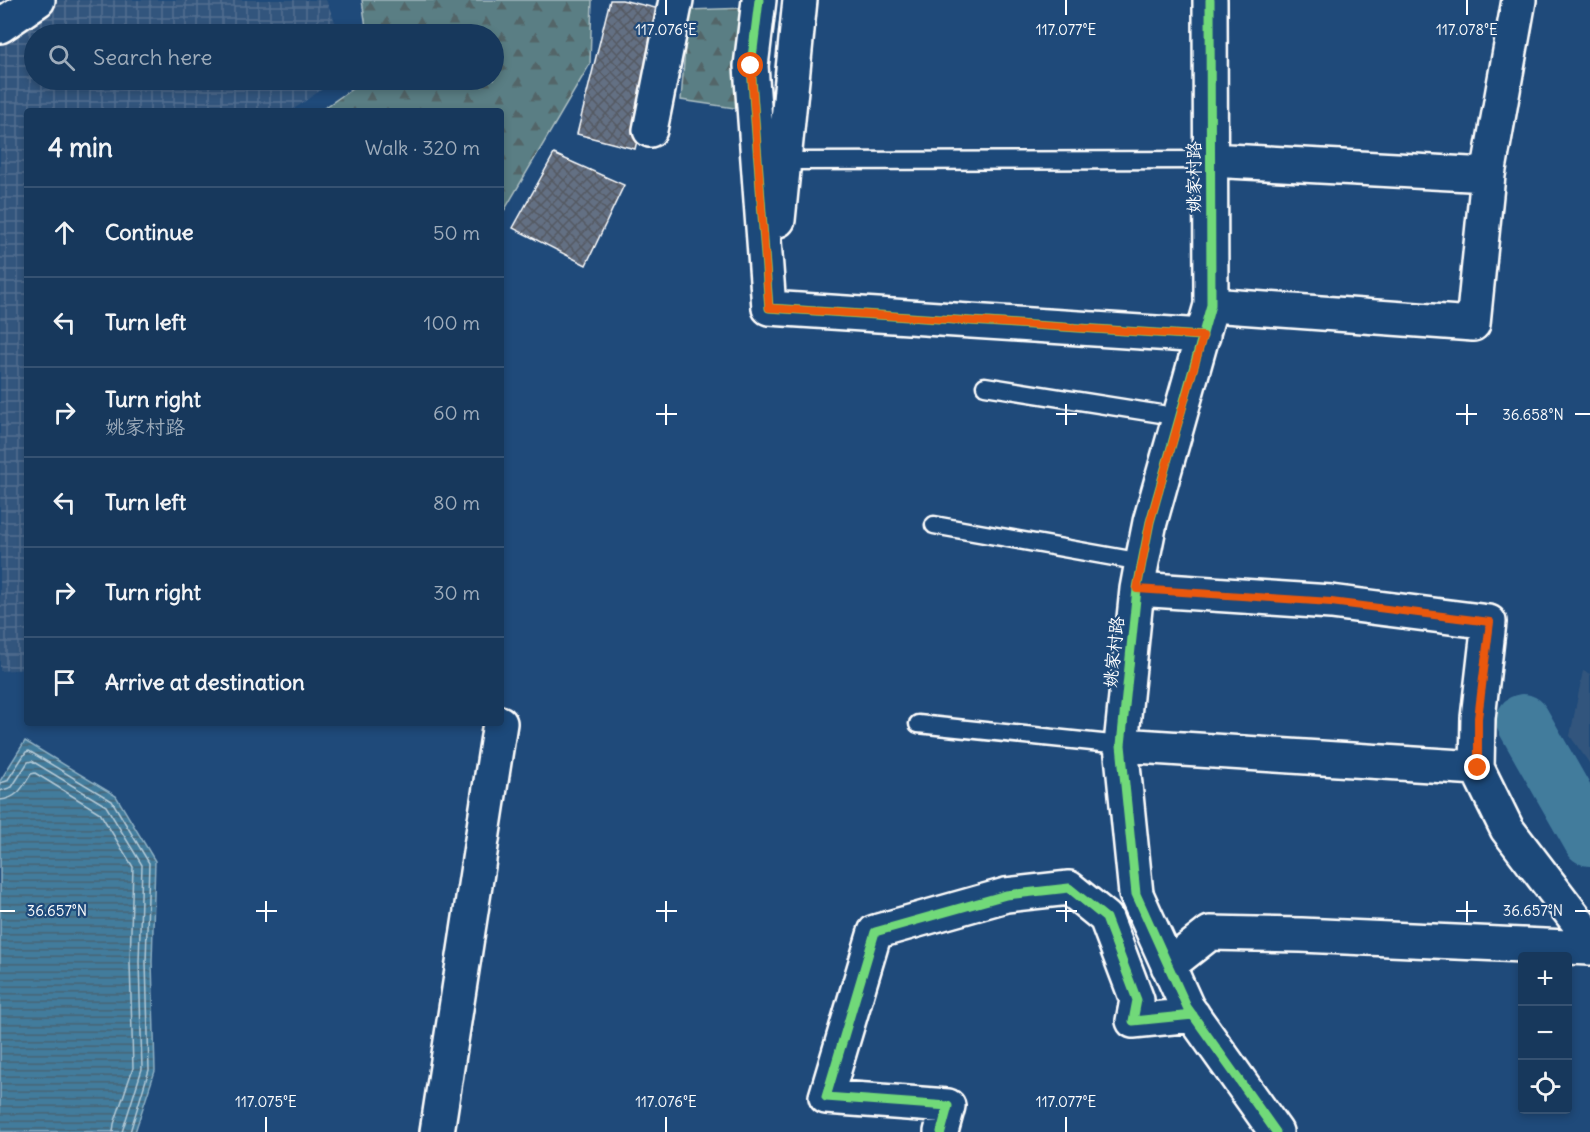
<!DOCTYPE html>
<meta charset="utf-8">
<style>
:root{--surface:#17385c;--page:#203f62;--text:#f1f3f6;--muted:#9eacbb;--line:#365272}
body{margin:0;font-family:Delius,"LXGW WenKai TC",sans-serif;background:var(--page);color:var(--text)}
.controls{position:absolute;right:18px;bottom:18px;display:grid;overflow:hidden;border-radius:6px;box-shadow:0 3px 9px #0003}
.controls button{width:54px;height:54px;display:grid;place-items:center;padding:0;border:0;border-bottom:2px solid var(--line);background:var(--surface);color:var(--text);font:30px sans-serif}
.stop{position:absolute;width:18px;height:18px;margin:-14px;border:4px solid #ea580c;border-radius:50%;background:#fff}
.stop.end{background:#ea580c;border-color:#fff;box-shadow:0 2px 6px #0008}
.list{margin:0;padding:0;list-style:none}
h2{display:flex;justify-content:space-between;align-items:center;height:78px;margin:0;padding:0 24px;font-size:26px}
h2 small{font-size:20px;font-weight:400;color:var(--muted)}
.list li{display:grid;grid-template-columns:39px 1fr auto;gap:18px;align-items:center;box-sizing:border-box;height:90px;padding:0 24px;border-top:2px solid var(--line)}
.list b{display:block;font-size:22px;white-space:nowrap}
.list p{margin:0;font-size:20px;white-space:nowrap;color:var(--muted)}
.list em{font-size:20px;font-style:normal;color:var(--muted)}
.icon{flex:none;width:33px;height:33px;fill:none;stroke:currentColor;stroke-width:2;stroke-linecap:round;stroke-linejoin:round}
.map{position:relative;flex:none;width:1590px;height:1132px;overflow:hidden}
.search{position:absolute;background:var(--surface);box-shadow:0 3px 9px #0003;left:24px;top:24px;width:480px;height:66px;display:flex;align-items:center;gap:15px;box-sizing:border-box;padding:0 21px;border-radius:33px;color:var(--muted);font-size:22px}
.panel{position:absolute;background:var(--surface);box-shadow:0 3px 9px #0003;left:24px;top:108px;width:480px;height:618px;border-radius:6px}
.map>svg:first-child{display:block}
.built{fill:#33557d}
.industrial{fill:url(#industrial-grid)}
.forest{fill:url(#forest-firs);stroke:#acbec2;stroke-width:1.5}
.water{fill:url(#water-rules);stroke:#8eb0c4;stroke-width:1.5}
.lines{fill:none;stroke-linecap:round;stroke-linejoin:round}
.shore{stroke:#b3cad7;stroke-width:1.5}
.river{stroke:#427b9c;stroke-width:54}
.building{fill:url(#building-cross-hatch);stroke:#fff;stroke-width:1.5}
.lane-casing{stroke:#fff;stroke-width:21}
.street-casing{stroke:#fff;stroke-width:38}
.lane{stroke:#1f4a7a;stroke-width:16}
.street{stroke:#1f4a7a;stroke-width:33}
.cycleway-casing{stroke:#1f4a7a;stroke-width:13}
.cycleway{stroke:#71d979;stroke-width:9}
.route{stroke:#ea580c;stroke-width:8}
.ticks{fill:none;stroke:#fff;stroke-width:2}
.labels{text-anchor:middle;stroke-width:4.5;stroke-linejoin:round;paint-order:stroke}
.street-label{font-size:18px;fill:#fff;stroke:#1f4a7a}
.ticks-label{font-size:15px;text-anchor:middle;fill:#fff;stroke:#1f4a7a;stroke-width:4.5;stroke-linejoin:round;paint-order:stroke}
</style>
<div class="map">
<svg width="1590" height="1132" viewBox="0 0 1590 1132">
<defs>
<pattern id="industrial-grid" width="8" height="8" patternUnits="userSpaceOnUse" patternTransform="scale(1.5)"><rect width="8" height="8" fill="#33557d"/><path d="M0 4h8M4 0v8" fill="none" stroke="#526e90"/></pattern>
<pattern id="forest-firs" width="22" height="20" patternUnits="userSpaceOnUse" patternTransform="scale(1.5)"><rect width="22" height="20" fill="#5a7e84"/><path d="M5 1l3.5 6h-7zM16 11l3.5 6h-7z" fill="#536568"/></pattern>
<pattern id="water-rules" width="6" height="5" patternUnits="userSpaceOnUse" patternTransform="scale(1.5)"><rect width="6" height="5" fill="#427b9c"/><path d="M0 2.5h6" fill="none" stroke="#476474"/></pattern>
<pattern id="building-cross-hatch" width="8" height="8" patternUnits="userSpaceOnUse" patternTransform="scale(1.5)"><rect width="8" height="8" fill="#636f83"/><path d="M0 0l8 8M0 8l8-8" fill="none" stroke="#555a62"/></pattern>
</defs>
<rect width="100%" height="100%" fill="#1f4a7a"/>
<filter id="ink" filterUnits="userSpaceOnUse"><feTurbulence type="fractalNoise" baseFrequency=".0167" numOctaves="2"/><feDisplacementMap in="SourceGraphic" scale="12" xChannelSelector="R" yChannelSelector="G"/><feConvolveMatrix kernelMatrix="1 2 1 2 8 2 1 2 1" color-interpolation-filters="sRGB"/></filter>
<g filter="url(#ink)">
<!-- built -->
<path class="built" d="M1583,671L1590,674V764L1570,736Z"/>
<!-- industrial -->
<path class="industrial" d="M3,0H326L340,34H34V80H335L291,111H27V669L0,671V2Z"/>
<!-- forest -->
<path class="forest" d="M362,0H592L590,64L501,216V111H320L365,80H494V34H367Z
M749,8L741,109L681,100L688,10Z"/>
<!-- water -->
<path class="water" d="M25,741L116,796L155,861L152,962L155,1071L135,1132H0V781Z"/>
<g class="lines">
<!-- shore -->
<path class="shore" d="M0,783L7,781L26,752L29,751L112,801L149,863L146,962L149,1070L130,1132
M0,791L12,787L28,762L32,761L106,806L142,865L139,962L142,1069L122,1132
M0,800C17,799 23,787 31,774L35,773L100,813L133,867L130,962L133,1068L114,1124L113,1132"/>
<!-- river -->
<path class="river" d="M1523,721L1590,839"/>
</g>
<!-- building -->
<path class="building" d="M610,0H622L668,11L635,149L577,134Z
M554,154L624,185L586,265L513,228Z"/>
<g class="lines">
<!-- lane casing -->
<g class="lane-casing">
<path id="lane" d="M784,161L1210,160
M985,386L1180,417
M934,525L1142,562
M918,724L1121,745"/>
</g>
<!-- street casing -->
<g class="street-casing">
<path id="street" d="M759,0L751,66L769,308L1203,336
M1210,0L1211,305L1150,522L1142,562L1137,589L1121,745L1136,894L1187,1007L1276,1132
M0,26L38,0
M650,130L676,0
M1210,160L1488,175
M778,220L800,0
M1211,305L1473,324L1488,175L1519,0
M1137,589L1331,602L1489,622L1478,718L1477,768L1507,829L1590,938
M1121,745L1477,768
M1168,966L1210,933L1301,935L1590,948
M437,1132L500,723
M941,1132L948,1106L826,1097L875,932L1006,895L1069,888L1106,918L1137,1000L1133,1021L1193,1015"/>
</g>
<!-- lane -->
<use href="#lane" class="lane"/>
<!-- street -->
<use href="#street" class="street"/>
<!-- cycleway casing -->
<g class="cycleway-casing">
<path id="cycleway" d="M759,0L751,66L769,308L1203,336
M1210,0L1211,305L1150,522L1142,562L1137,589L1121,745L1136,894L1187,1007L1276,1132
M941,1132L948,1106L826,1097L875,932L1006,895L1069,888L1106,918L1137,1000L1133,1021L1193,1015"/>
</g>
<!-- cycleway -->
<use href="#cycleway" class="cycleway"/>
</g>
</g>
<g class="lines" filter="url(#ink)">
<!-- route -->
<path class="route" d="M751,66L769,308L1203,336L1150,522L1137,589L1331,602L1490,622L1478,718V768"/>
</g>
<!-- ticks -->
<path class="ticks" d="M666,0V15M1066,0V15M1467,0V15M666,404V425M1066,404V425M1467,404V425M656,414H677M1056,414H1077M1456,414H1477M1575,414H1590M266,901V922M666,901V922M1066,901V922M1467,901V922M0,911H15M256,911H277M656,911H677M1056,911H1077M1456,911H1477M1575,911H1590M266,1117V1132M666,1117V1132M1066,1117V1132"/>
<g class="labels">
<!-- street labels -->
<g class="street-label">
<text transform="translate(1194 177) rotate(-90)" y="6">姚家村路</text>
<text transform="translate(1114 652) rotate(-84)" y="6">姚家村路</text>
</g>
</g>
<g class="ticks-label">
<text x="666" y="35">117.076°E</text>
<text x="1066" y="35">117.077°E</text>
<text x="1467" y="35">117.078°E</text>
<text x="1533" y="420">36.658°N</text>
<text x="57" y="916">36.657°N</text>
<text x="1533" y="916">36.657°N</text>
<text x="266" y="1107">117.075°E</text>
<text x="666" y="1107">117.076°E</text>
<text x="1066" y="1107">117.077°E</text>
</g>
</svg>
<div class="controls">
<button>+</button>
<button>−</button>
<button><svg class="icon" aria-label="locate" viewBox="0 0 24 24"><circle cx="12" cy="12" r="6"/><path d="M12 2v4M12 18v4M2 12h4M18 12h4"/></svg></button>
</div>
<div class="stop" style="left:751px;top:66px"></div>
<div class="stop end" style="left:1478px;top:768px"></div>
<div class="search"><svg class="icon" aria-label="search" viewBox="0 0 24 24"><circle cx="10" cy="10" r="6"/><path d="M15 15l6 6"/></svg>Search here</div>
<section class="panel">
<h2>4 min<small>Walk · 320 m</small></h2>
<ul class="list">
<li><svg class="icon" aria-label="ahead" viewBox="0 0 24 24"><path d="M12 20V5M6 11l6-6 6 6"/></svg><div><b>Continue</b></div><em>50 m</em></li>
<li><svg class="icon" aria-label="left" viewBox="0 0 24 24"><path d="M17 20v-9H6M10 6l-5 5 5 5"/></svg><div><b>Turn left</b></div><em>100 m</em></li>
<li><svg class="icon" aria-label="right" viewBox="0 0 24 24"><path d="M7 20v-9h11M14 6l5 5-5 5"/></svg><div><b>Turn right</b><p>姚家村路</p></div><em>60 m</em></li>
<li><svg class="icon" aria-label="left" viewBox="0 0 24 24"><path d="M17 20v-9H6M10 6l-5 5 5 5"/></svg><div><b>Turn left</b></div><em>80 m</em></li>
<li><svg class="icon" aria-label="right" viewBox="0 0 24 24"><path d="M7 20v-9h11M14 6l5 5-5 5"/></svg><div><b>Turn right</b></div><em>30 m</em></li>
<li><svg class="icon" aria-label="arrive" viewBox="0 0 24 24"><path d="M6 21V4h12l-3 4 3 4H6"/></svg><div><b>Arrive at destination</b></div></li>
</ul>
</section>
</div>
